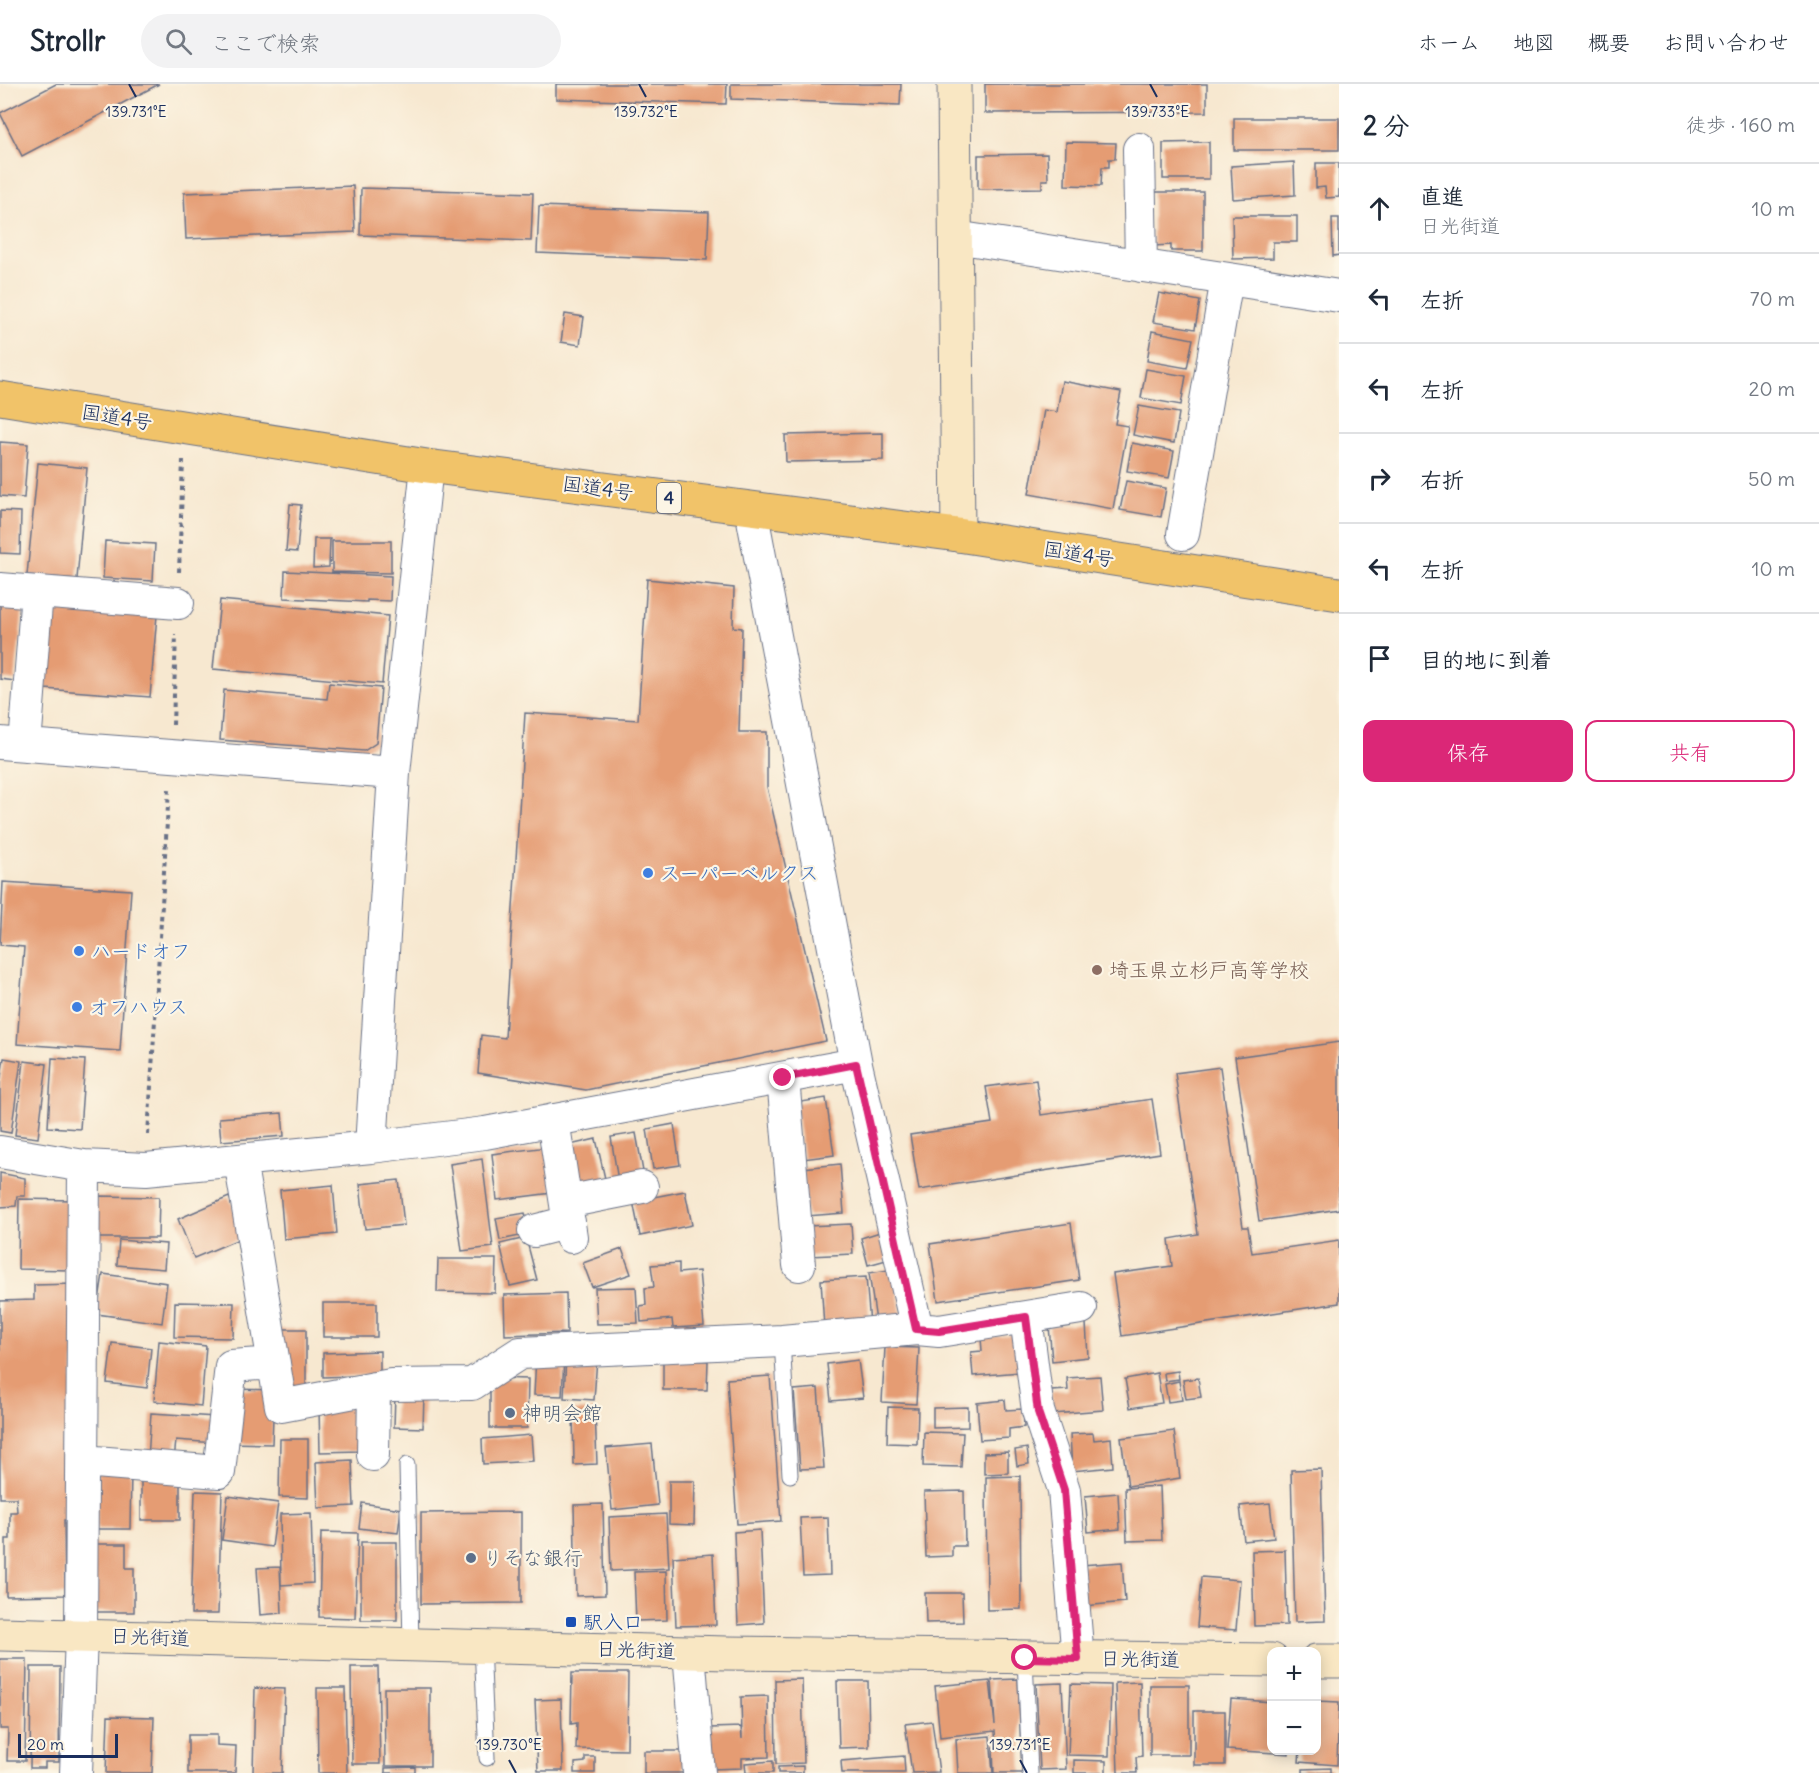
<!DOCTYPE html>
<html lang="ja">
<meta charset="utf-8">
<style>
:root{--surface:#fff;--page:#f2f2f3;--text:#1f2937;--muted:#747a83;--line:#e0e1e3;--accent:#db2777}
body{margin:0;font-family:Delius,"Klee One",sans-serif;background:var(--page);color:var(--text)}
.controls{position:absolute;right:18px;bottom:18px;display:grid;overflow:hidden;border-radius:12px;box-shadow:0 3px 15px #0003}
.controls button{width:54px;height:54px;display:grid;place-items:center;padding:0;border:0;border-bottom:2px solid var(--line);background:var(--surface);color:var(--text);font:30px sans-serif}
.scale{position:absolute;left:18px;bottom:15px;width:100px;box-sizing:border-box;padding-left:6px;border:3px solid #1b2f5e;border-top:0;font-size:16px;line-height:21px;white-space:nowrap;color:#1b2f5e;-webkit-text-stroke:4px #fcf5e5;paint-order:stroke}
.stop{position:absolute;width:18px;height:18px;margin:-14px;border:4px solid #db2777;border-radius:50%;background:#fff}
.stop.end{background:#db2777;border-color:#fff;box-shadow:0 2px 6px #0008}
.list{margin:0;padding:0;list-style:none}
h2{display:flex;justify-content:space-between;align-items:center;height:78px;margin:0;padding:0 24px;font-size:26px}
h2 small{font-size:20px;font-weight:400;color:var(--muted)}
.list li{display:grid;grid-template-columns:39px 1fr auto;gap:18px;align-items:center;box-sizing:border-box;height:90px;padding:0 24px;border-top:2px solid var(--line)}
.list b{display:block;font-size:22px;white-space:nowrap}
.list p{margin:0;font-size:20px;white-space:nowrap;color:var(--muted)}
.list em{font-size:20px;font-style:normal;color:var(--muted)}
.actions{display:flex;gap:12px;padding:18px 24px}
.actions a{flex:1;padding:14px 0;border:2px solid var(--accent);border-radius:12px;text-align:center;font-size:21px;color:var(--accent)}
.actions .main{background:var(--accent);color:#fff}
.icon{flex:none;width:33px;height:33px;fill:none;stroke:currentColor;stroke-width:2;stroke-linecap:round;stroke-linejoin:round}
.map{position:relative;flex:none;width:1339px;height:1689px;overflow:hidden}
header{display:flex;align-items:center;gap:36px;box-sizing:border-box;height:84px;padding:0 30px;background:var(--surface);border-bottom:2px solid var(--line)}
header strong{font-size:28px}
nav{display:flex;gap:33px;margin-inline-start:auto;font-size:21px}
.search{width:420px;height:54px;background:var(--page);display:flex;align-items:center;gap:15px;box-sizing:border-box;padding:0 21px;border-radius:33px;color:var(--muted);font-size:22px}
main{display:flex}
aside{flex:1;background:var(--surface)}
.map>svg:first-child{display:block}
.building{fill:#e59c73}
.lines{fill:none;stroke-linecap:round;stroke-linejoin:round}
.lane-casing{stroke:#687086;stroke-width:17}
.street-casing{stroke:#687086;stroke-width:34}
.secondary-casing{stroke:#687086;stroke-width:35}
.highway-casing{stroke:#687086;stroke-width:35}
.path{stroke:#687086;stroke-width:4;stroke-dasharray:4.5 4.5;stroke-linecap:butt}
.lane{stroke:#fff;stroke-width:15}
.street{stroke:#fff;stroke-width:32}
.secondary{stroke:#f9e7c3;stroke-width:33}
.highway{stroke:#f1c369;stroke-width:33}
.route{stroke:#db2777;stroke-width:8}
.ticks{fill:none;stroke:#1b2f5e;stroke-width:2}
.shop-dot{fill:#3f7fe0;stroke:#fcf5e5;stroke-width:2}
.education-dot{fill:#8d6e63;stroke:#fcf5e5;stroke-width:2}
.service-dot{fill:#5c6f8a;stroke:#fcf5e5;stroke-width:2}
.transit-dot{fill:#1a4fb4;stroke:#fcf5e5;stroke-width:2}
.labels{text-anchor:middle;stroke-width:4.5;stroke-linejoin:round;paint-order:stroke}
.shield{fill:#fcf5e5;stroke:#5e6a86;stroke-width:1.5}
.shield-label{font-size:18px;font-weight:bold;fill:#1b2f5e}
.street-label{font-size:20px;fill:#1b2f5e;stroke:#fcf5e5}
.shop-label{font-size:20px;fill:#366cbe;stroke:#fcf5e5;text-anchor:start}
.education-label{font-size:20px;fill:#785e54;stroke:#fcf5e5;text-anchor:start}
.service-label{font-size:20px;fill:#4e5e75;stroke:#fcf5e5;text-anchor:start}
.transit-label{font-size:20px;fill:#164399;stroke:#fcf5e5;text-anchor:start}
.ticks-label{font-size:15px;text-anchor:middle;fill:#1b2f5e;stroke:#fcf5e5;stroke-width:4.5;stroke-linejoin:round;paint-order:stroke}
</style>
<header>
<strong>Strollr</strong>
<div class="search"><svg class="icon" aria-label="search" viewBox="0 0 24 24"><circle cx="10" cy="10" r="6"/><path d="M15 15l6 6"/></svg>ここで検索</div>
<nav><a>ホーム</a><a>地図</a><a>概要</a><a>お問い合わせ</a></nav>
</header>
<main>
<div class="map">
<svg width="1339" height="1689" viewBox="0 0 1339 1689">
<rect width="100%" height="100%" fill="#fcf5e5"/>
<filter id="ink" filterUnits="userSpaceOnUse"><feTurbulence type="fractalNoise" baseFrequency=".0167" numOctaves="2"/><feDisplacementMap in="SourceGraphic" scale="12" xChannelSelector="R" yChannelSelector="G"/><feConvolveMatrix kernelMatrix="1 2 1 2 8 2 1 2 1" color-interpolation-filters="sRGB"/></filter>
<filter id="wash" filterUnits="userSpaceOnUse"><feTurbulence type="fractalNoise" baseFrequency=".008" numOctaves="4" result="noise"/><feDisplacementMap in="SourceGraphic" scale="24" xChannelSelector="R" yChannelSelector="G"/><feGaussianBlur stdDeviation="1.35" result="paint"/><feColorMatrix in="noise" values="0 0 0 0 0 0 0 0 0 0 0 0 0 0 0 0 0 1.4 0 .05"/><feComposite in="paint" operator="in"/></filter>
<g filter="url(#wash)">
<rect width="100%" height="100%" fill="#f7e8d0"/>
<g id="blocks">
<!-- building -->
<path class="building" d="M56,0H159L22,72L0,29Z
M556,0H727L726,20L556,15Z
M731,0H901L900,21L731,15Z
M985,0H1207V28L985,29Z
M1234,34H1339V66H1234Z
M1066,58L1116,59L1115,75H1109V83H1102L1101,102L1065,101Z
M1209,58V95H1163V59Z
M1047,70L1048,96H1042V104L978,105V71Z
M1294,78L1295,111L1233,115L1231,82Z
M1316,79H1339V113L1326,114L1325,103L1316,104Z
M353,102L355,148L186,155L184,109Z
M361,104L533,109L531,157L360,151Z
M1153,108H1203V167H1171V161L1153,162Z
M539,122L709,128L707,176L537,169Z
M1232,132H1297V158H1273V174L1233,175Z
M1332,134H1339V171L1333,172Z
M1159,209L1200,217L1195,245L1153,238Z
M565,230L584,233L580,261L561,258Z
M1152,247L1193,255L1187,284L1147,277Z
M1146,285L1186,292L1181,321L1141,314Z
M1062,297L1121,308L1115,340L1128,342L1113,425L1029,410L1044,326L1057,328Z
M1139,322L1179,329L1174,359L1133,351Z
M883,349V376L786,378L785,351Z
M0,358L28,360L24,414L0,412Z
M1132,359L1174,367L1169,394L1127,387Z
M38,379L87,384L77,495L27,491Z
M1126,397L1166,404L1161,433L1120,426Z
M290,420L301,421L297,468L286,467Z
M0,427L21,428L20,470L0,469Z
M314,455H330L329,483L313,484Z
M105,457L155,460L153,497L103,494Z
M332,457H391V489L332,488Z
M285,487L391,492L390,517L367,516V518L284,514Z
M647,495L734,504L733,543L742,544L739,648H767V703L826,957L586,1006L478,989L481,951L505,954L525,629L638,636Z
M0,513L24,516L15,597L0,595Z
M220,516L388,532L382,600L213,585Z
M51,524L157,531L150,613L45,605Z
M329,599L381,604L376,659L364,667L220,656L224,606L327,615Z
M3,798L131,806L120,967L17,960L24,863L0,861Z
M1339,958V1125L1259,1137L1235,973Z
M4,974L21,977L11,1049L0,1047V999Z
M52,974L85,976L80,1045L48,1043Z
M24,977L47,980L38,1054L15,1051Z
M1220,983L1243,1143H1248L1252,1169L1339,1156V1219L1122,1252L1113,1190L1172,1182L1169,1155L1198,1150L1175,989Z
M1036,996L1041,1031L1152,1015L1160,1069L919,1106L910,1051L992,1039L986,1003Z
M826,1014L834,1071L803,1075L795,1019Z
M282,1029L284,1052L221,1057L219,1034Z
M674,1040L680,1081L653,1085L647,1045Z
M636,1049L644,1093L618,1097L611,1053Z
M596,1055L606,1099L580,1105L570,1061Z
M547,1063L552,1109L497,1116L492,1070Z
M482,1075L493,1163L462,1167L450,1080Z
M840,1080L844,1129L807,1132L803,1084Z
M0,1089L25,1094V1112H17L16,1122L0,1123Z
M399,1096L404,1141L365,1145L360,1100Z
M333,1101L337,1150L284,1155L280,1106Z
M685,1107L692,1141L640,1152L633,1117Z
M96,1112L159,1113L158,1154H96Z
M229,1113L246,1152L194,1174L178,1135Z
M19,1115L73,1116L72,1186L18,1185Z
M525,1129L530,1150L500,1156L496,1134Z
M1071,1139L1079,1196L938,1217L930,1160Z
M851,1140L853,1170L809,1172L807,1142Z
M883,1147L890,1175L868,1181L861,1154Z
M526,1154L537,1196L510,1202L500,1160Z
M119,1156L166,1160L164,1185L117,1181Z
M622,1165L631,1190L592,1203L583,1179Z
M438,1175H496L495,1209L437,1208Z
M679,1179V1189L699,1187L704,1242L673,1244L672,1235L641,1238L640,1222L646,1221L645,1204L654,1203L651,1181Z
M894,1185L902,1233L876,1237L869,1189Z
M103,1190L167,1199L162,1239L97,1230Z
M866,1193L870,1240L824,1243L821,1196Z
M76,1200L69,1436H64L65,1511L6,1512V1455H10V1428H17L16,1414H0V1217L34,1216V1201Z
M636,1203L638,1239L597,1240L595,1204Z
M566,1209L567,1249L505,1251L504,1211Z
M175,1218L234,1219L233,1254L174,1253Z
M323,1219H377V1253H323Z
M1086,1239L1088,1273L1052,1277L1049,1242Z
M279,1245H306V1303L278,1302Z
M1017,1250L1020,1288L973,1292L971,1268L982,1267L981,1254Z
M159,1257L206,1262L201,1322L154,1317Z
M112,1259L151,1264L147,1304L107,1299Z
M885,1263L919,1264L916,1320L882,1318Z
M380,1267V1291L323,1293V1269Z
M536,1272L564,1274L562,1312L534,1311Z
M566,1272L597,1274L594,1316L564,1314Z
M663,1276L708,1277L707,1306H663Z
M858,1276L863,1314L831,1317L827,1280Z
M1178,1287L1179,1295L1165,1297L1164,1289Z
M1157,1289L1162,1319L1130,1324L1125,1295Z
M770,1292L781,1437L737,1440L727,1295Z
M1100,1292L1103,1326L1053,1330L1051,1307L1068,1306L1067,1294Z
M490,1294L528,1295L527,1344H490Z
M1198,1294L1201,1313L1186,1315L1183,1296Z
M1179,1297L1182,1316L1168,1318L1165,1300Z
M818,1304L824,1384L800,1385L794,1306Z
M231,1305L274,1306L272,1360L229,1359Z
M395,1310L424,1311L423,1344L394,1343Z
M1005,1316L1006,1326L1023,1325L1024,1343L1009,1345V1354L980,1356L977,1319Z
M888,1323L918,1324L917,1360L887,1359Z
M968,1323V1343L933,1344V1324Z
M319,1324H360V1367L320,1368Z
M595,1326L597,1380L574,1381L573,1327Z
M151,1329L216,1333L215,1359L176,1356L174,1377L148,1375Z
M1174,1347L1180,1394L1128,1402L1121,1354Z
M924,1348L963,1349L961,1383L923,1382Z
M1093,1349L1094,1356L1111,1354L1113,1383L1072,1387L1070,1350Z
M531,1351L533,1377L483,1380L482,1355Z
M280,1355H308V1414L279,1413Z
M652,1360L658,1421L612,1426L606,1364Z
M1027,1364L1029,1380L1017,1382L1015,1366Z
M1008,1368V1389L984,1390V1369Z
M352,1376L354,1422L318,1424L316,1378Z
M1321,1385L1325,1537L1295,1538L1291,1386Z
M97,1388H131L130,1445H97Z
M141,1392H180V1436H141Z
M1020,1392L1021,1525L987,1526L986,1393Z
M669,1397H695L694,1441L669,1440Z
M1160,1402L1162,1456L1127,1457L1125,1404Z
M195,1407L222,1408L218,1530H191Z
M964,1407L965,1462H952V1472L926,1473L924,1408Z
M1118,1409L1120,1445L1088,1448L1085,1412Z
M228,1412L278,1419L272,1463L222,1456Z
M362,1419L401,1425L398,1449L359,1444Z
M1270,1419L1274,1454L1244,1457L1240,1422Z
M603,1420L605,1511L576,1512L574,1421Z
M521,1428V1519L421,1520V1429Z
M311,1429L313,1499L281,1501L280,1430Z
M666,1430L669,1484L611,1487L609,1433Z
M828,1433L830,1491L803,1492L800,1434Z
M760,1446L764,1539L738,1541L734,1448Z
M321,1448L358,1449L355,1534L319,1533Z
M361,1458H397V1536H361Z
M88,1460H126V1484H134V1528H88Z
M1285,1466L1287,1541L1254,1542L1252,1467Z
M713,1470L716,1541L676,1542L673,1473Z
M1122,1478L1125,1518L1084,1522L1081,1481Z
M280,1483L282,1529L260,1531L257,1484Z
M666,1487L667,1536L636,1537L634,1488Z
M1201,1493L1240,1496L1236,1546L1197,1543Z
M925,1509H962L963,1538L926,1539Z
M0,1575H27L25,1677H7L8,1645H0Z
M31,1583H60L59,1678H45V1684H30Z
M351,1583H378L380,1680H352Z
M572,1589H628L627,1666L576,1665L577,1639L571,1640Z
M802,1595L804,1679L776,1680L775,1596Z
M1018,1595L1022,1689H994L993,1663H996L995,1647L940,1653L935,1602L990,1597L995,1641L992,1596Z
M837,1597H868L869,1663L839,1664Z
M1140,1598L1142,1672L1136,1673L1137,1689H1118L1115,1599Z
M1062,1599L1066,1685L1040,1686L1036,1600Z
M1071,1600L1111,1601L1109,1672L1068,1671Z
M1150,1601H1189V1671H1150Z
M255,1604L285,1605L282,1689H253Z
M317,1604H345L347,1689H318Z
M384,1604H430V1682H385Z
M768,1612L769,1673L742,1674V1684L711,1685L710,1644L741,1643L742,1655L741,1613Z
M561,1615L563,1687H538L535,1616Z
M1231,1615L1272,1618V1666H1289V1670L1227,1666Z
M1316,1617L1339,1618L1337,1681L1299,1678L1300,1666H1316Z
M1194,1627H1225V1681H1194Z
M108,1632L154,1633L152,1689H106Z
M932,1637L939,1688L912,1689L905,1640Z
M188,1651H217V1661L236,1662L235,1689H188Z
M990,1652L993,1689H958L956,1655Z
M644,1667H683V1689H644Z
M904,1672L905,1689H842L841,1677Z
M585,1673H595V1689H575V1679L585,1678Z
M1074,1676L1106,1677V1689H1074Z
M773,1677V1689H746L745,1679Z
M803,1682V1689H778V1683Z
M415,1683V1689H385V1684Z
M1331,1684V1689H1303V1685Z"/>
</g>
</g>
<g filter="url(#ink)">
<use href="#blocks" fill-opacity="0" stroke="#687086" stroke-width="1.5"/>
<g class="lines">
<!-- lane casing -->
<g class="lane-casing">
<path id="lane" d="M782,1257L790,1391
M407,1381L411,1560
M482,1561L487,1674
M1025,1574L1030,1689"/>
</g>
<!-- street casing -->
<g class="street-casing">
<path id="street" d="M1139,65L1141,182
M955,153L1339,212
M1183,450L1227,195
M0,505L178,519
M0,659L394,689
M25,661L37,508
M783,994L799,1181
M553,1036L571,1153
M371,1063L394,689L427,382
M0,1068L84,1082L146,1085L371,1063L485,1049L856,980L751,425
M240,1076L281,1322L391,1301L472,1300L520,1269L782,1257L917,1245L856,980
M566,1118L642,1103
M534,1147L569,1138
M1026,1233L1038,1327L1064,1406L1078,1575
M917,1245L939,1247L1081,1224
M373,1371L374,1304
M83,1377L219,1388L231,1282L274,1279
M689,1568L699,1689
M76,1689L81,1551L84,1082"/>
</g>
<!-- secondary casing -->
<g class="secondary-casing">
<path id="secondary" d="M954,0L958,451
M0,1550L726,1569L1272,1576
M1316,1577H1339"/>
</g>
<!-- highway casing -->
<g class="highway-casing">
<path id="highway" d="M0,314L427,382L958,451L1339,510"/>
</g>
<!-- path -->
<path class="path" d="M179,488L183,376
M173,641L176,550
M148,1051L169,705"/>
<!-- lane -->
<use href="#lane" class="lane"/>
<!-- street -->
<use href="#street" class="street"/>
<!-- secondary -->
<use href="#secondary" class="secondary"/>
<!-- highway -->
<use href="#highway" class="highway"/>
</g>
</g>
<g class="lines" filter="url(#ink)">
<!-- route -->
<path class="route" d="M783,994L856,980L916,1245L939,1247L1026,1233L1038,1328L1064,1406L1078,1575L1025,1574"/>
</g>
<!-- ticks -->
<path class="ticks" d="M129,0L136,13M639,0L646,13M1150,0L1157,13M509,1676L516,1689M1020,1676L1027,1689"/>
<!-- markers -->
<g class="shop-dot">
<circle cx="648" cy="789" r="6"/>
<circle cx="79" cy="867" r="6"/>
<circle cx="77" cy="923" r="6"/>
</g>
<circle class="education-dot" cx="1097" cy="886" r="6"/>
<g class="service-dot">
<circle cx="510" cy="1329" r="6"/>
<circle cx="471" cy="1474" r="6"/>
</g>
<rect class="transit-dot" x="565" y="1532" width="12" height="12" rx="3"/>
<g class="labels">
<!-- shield labels -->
<rect class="shield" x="657" y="399" width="24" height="30" rx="4.5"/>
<g class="shield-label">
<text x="669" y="420">4</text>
</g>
<!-- street labels -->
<g class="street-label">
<text transform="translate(117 333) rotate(9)" y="7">国道4号</text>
<text transform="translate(598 404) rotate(8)" y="7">国道4号</text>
<text transform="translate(1079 470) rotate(9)" y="7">国道4号</text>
<text transform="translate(150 1553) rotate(2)" y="7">日光街道</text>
<text transform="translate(636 1566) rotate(2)" y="7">日光街道</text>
<text transform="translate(1140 1575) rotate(1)" y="7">日光街道</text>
</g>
<!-- shop labels -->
<g class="shop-label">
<text x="660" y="796">スーパーベルクス</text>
<text x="91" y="874">ハードオフ</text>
<text x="89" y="930">オフハウス</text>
</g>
<!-- education labels -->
<g class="education-label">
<text x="1109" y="893">埼玉県立杉戸高等学校</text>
</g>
<!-- service labels -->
<g class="service-label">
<text x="522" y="1336">神明会館</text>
<text x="483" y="1481">りそな銀行</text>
</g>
<!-- transit labels -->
<g class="transit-label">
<text x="583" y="1545">駅入口</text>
</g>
</g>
<g class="ticks-label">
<text x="136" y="33">139.731°E</text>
<text x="646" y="33">139.732°E</text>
<text x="1157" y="33">139.733°E</text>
<text x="509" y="1666">139.730°E</text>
<text x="1020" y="1666">139.731°E</text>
</g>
</svg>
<div class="controls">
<button>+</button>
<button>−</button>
</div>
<div class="scale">20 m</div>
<div class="stop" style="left:1025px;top:1574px"></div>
<div class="stop end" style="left:783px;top:994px"></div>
</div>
<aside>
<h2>2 分<small>徒歩 · 160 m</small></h2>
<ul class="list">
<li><svg class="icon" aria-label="ahead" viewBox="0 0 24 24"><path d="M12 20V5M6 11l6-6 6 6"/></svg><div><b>直進</b><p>日光街道</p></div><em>10 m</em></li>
<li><svg class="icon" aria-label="left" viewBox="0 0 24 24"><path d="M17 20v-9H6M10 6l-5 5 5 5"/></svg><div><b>左折</b></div><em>70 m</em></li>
<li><svg class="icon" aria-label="left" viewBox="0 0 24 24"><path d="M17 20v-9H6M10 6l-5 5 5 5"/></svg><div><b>左折</b></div><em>20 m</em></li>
<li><svg class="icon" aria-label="right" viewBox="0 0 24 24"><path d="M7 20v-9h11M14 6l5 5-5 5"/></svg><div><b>右折</b></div><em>50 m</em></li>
<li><svg class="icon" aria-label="left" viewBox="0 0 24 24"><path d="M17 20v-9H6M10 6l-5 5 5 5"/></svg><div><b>左折</b></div><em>10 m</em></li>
<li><svg class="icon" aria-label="arrive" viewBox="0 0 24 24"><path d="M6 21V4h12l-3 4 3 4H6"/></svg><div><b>目的地に到着</b></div></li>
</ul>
<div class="actions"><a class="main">保存</a><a>共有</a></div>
</aside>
</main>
